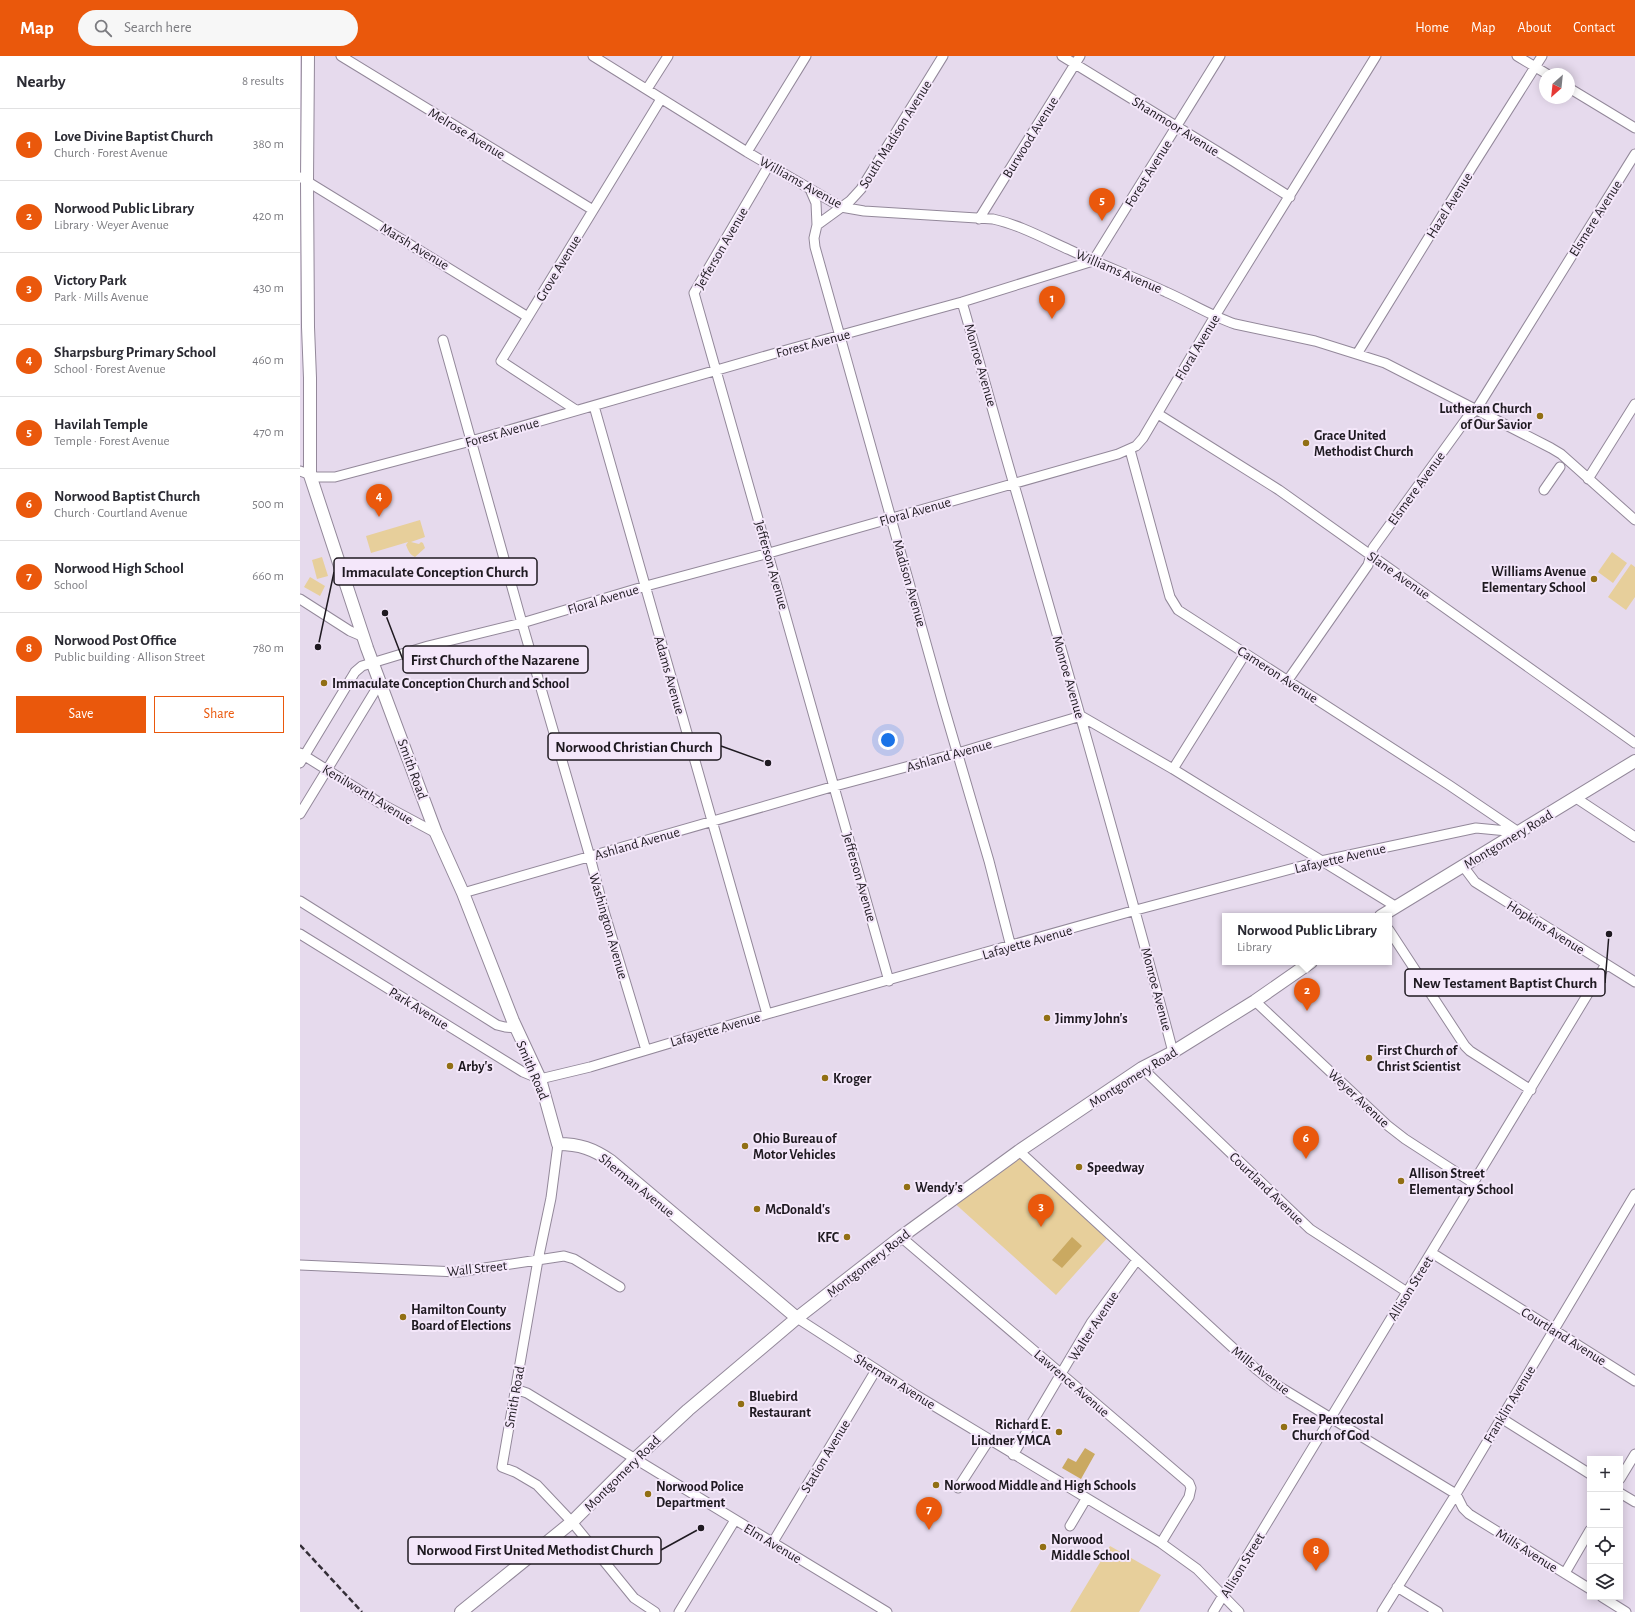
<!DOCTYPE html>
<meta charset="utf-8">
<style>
:root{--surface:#fff;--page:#f7f7f7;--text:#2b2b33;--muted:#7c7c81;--line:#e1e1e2;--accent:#ea580c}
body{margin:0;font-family:"Alegreya Sans",sans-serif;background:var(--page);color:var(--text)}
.controls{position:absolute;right:12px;bottom:12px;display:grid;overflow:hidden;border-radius:0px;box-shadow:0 2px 10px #0003}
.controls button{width:36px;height:36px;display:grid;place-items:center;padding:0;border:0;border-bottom:1px solid var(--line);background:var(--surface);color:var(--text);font:20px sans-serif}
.compass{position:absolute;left:1239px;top:12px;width:36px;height:36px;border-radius:50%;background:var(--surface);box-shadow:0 2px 10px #0003;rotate:207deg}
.you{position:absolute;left:588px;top:684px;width:14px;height:14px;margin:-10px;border:3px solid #fff;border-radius:50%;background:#1a73e8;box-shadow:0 0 0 6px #1a73e833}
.badge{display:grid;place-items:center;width:26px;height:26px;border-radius:50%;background:var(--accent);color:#fff;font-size:13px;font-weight:700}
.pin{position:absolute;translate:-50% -33px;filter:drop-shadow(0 1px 2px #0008)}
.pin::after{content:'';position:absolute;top:21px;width:14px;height:12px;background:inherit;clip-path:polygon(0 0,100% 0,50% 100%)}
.popup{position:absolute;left:922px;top:857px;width:170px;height:52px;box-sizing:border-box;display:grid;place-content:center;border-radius:0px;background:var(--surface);filter:drop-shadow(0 1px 3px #0005);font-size:13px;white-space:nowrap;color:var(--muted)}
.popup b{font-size:15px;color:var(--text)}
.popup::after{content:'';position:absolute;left:50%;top:100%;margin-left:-8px;border:8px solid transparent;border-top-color:var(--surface)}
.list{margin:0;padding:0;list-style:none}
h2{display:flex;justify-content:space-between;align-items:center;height:52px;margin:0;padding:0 16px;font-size:17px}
h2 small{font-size:13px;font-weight:400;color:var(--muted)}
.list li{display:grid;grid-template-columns:26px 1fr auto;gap:12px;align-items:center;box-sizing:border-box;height:72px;padding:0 16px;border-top:1px solid var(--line)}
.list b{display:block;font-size:15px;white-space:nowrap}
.list p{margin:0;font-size:13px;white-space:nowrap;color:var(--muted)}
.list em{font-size:13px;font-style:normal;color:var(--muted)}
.actions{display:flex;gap:8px;padding:12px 16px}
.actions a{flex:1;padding:9px 0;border:1px solid var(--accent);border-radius:0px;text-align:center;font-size:14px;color:var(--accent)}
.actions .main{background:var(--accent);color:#fff}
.icon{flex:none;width:22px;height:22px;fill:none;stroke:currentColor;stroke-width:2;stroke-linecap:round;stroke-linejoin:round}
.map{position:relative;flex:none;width:1335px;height:1556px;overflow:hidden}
header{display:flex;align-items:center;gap:24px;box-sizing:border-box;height:56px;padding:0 20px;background:var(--accent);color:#fff}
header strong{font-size:19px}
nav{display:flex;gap:22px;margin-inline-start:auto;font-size:14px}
.search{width:280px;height:36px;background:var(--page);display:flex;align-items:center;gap:10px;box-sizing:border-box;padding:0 14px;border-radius:22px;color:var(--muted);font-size:15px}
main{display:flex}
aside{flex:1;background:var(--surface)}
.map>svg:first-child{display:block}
.green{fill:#e7cf9b}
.water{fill:#caa961}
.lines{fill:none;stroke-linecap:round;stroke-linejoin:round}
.minor-casing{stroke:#93889a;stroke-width:11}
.major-casing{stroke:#93889a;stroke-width:14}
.minor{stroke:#fff;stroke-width:9}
.major{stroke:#fff;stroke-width:12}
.rail{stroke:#342e37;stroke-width:2.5;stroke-dasharray:6 3;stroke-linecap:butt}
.poi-dot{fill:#916f14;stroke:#f4e7fa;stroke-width:1.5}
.labels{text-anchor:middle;stroke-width:4;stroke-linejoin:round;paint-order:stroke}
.street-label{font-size:14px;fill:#1f1a21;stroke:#f4e7fa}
.poi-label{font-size:14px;font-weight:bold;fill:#1f1a21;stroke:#f4e7fa;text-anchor:start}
.leader{fill:none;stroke:#1f1a21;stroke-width:1.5}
.callout-dot{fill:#1f1a21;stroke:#f4e7fa;stroke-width:1.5}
.callout{fill:#f4e7fa;stroke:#1f1a21;stroke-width:1.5}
.callout-label{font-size:15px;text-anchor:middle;font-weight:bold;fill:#1f1a21}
</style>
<header>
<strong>Map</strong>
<div class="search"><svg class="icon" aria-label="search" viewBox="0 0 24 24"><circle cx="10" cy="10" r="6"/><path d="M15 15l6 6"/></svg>Search here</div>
<nav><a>Home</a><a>Map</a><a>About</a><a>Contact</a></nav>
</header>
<main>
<aside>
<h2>Nearby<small>8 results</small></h2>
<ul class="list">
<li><span class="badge">1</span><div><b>Love Divine Baptist Church</b><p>Church · Forest Avenue</p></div><em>380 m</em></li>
<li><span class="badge">2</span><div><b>Norwood Public Library</b><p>Library · Weyer Avenue</p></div><em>420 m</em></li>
<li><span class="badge">3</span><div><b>Victory Park</b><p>Park · Mills Avenue</p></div><em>430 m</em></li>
<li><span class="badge">4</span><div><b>Sharpsburg Primary School</b><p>School · Forest Avenue</p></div><em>460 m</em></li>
<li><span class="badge">5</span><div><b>Havilah Temple</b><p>Temple · Forest Avenue</p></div><em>470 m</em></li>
<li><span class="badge">6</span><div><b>Norwood Baptist Church</b><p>Church · Courtland Avenue</p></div><em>500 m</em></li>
<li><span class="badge">7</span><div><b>Norwood High School</b><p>School</p></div><em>660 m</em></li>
<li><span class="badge">8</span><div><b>Norwood Post Office</b><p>Public building · Allison Street</p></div><em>780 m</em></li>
</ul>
<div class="actions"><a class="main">Save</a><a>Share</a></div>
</aside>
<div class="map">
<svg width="1335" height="1556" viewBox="0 0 1335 1556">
<rect width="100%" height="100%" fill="#e6daed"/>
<!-- green -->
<path class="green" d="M120,464L125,481L111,486L119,488L121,486L123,487L125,492L115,501C110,499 108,494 106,489L108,486L71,497L66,480Z
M1312,496L1327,507L1313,527L1298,516Z
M22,501L28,520L17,523L12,504Z
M77,502L80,505L87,503L88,507C84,513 79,514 73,511L72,507L75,503Z
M1331,508L1335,511V541L1326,554L1308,541Z
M10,521L25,530L20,540L4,531Z
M719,1095L810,1179L756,1239L651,1144Z
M810,1490L861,1519L839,1556H770Z"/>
<!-- water -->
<path class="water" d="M772,1181L782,1190L762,1212L752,1204Z
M785,1392L795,1398L781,1423L762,1412L768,1402L776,1406Z"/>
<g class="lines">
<!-- minor casing -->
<g class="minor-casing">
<path id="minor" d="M41,0L293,154
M293,0L447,96L541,151L564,155L693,163C720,169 745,183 770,194C802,209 834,221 866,236C889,246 911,260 935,268L1015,285L1085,307L1251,392L1261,398L1335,464
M643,0L561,133L550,145L517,169L514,182L515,191L643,648L689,805L711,891
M762,0L933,105L990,141
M1217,0L1247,18
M1269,32L1335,72
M347,33L368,0
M447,96L506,0
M469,109L394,237L589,925
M0,121L228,261
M510,133L516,147L517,169
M679,163L780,0
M662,246C682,314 700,382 720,449C772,631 825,813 873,996
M143,284L222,567L290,801L304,855L346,994
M1057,298L1172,111L1242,0
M294,350L467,958
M276,354L201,305L361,43
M858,358L979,434L1335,687
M830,394L870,541L878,554L1149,729L1217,775
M0,415L16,421H35L171,385L490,293L662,246L793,205L920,0
M1288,423L1335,348
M1244,434L1260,411
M0,543L50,575L64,581
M988,624L1068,509L1073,492L1167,362L1176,354L1335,98
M0,697L80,747L136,777
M0,707L55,616L62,610L128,590L222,567L346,530L469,497L818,398L836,390L843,382L915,260L1076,0
M873,713L945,598
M1276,742L1335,781
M0,758L75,635L83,633
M1163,810L1175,826L1335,926
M163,837L535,730L658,697L781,660L873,713L1095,850
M0,845L197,969L205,971L216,972
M1089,874L1165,990L1170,995L1231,1034
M0,878L223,1016L240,1023L290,1011L467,958L836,854L1021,805L1176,772L1218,776
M955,945L1087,1069L1105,1083L1173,1127
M842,1012L1010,1173L1107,1236
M258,1088L251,1142L238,1204L202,1411L215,1416L237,1429L272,1466L334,1542L355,1556
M719,1095L956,1313L975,1328L1156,1438L1163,1452L1169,1458L1290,1533
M601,1181L889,1427L891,1432L889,1441L861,1487
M1132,1197L1335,1325
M0,1209L158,1216L264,1200L274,1203L320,1231
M497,1262L616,1339L861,1487L897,1513L939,1556
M215,1333L227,1337L587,1556
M1201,1362L1290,1418
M713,1399L791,1267L837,1204
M1320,1423L1335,1398
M658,1432L689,1384
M1320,1437L1335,1446
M770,1470L786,1443
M473,1486L576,1314
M1265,1517L1290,1474
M1097,1531L1138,1556
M1302,1541L1326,1556
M379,1556L435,1464
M913,1556L1306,908
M1082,1556L1156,1438L1335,1138"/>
</g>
<!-- major casing -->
<g class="major-casing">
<path id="major" d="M8,0L7,125L8,271L10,322V419L67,592L136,777L163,837L213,965L240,1023L258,1088C280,1088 293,1093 311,1105L497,1262
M1081,860L1335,705
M161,1556L272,1466L336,1402L388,1354L497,1262L601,1181L719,1095L842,1012L873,996L955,945L1011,906"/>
</g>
<!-- minor -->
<use href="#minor" class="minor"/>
<!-- major -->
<use href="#major" class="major"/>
<!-- rail -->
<path class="rail" d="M0,1489L62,1556"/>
</g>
<!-- markers -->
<g class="poi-dot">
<circle cx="1240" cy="360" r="4"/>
<circle cx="1006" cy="387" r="4"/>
<circle cx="1294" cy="523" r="4"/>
<circle cx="24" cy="627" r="4"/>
<circle cx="747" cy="962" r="4"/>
<circle cx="1069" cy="1002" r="4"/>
<circle cx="150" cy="1010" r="4"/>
<circle cx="525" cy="1022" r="4"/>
<circle cx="445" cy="1090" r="4"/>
<circle cx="779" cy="1111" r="4"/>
<circle cx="1101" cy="1125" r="4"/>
<circle cx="607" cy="1131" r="4"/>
<circle cx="457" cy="1153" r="4"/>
<circle cx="547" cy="1181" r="4"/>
<circle cx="103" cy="1261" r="4"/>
<circle cx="441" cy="1348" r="4"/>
<circle cx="984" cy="1371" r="4"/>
<circle cx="759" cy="1376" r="4"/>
<circle cx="636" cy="1429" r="4"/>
<circle cx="348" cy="1438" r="4"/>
<circle cx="743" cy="1491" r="4"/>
</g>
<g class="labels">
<!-- street labels -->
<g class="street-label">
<text transform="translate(876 70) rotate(32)" y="5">Shanmoor Avenue</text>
<text transform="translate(167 77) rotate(31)" y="5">Melrose Avenue</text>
<text transform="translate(595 78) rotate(-58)" y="5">South Madison Avenue</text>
<text transform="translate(730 81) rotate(-58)" y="5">Burwood Avenue</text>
<text transform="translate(848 117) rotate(-58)" y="5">Forest Avenue</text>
<text transform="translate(501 126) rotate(29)" y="5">Williams Avenue</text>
<text transform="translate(1149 149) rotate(-58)" y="5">Hazel Avenue</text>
<text transform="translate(1295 162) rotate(-58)" y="5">Elsmere Avenue</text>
<text transform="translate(115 190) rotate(31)" y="5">Marsh Avenue</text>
<text transform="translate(421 192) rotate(-60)" y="5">Jefferson Avenue</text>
<text transform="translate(258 212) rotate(-59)" y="5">Grove Avenue</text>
<text transform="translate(819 215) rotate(23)" y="5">Williams Avenue</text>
<text transform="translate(513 287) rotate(-15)" y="5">Forest Avenue</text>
<text transform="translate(897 291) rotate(-59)" y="5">Floral Avenue</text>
<text transform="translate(681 309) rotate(74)" y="5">Monroe Avenue</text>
<text transform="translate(202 376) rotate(-16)" y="5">Forest Avenue</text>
<text transform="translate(1116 432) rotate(-54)" y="5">Elsmere Avenue</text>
<text transform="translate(615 455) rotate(-16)" y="5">Floral Avenue</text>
<text transform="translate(472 509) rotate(74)" y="5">Jefferson Avenue</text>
<text transform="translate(1099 519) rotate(35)" y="5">Slane Avenue</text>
<text transform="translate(610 527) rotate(74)" y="5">Madison Avenue</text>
<text transform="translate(303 543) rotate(-17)" y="5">Floral Avenue</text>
<text transform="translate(978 618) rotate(33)" y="5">Cameron Avenue</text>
<text transform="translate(370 619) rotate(74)" y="5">Adams Avenue</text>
<text transform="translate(769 621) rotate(74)" y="5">Monroe Avenue</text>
<text transform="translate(649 699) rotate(-16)" y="5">Ashland Avenue</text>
<text transform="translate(113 713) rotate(70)" y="5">Smith Road</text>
<text transform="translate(68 738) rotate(31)" y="5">Kenilworth Avenue</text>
<text transform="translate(1208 783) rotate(-31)" y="5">Montgomery Road</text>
<text transform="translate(337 787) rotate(-16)" y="5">Ashland Avenue</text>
<text transform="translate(1040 802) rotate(-13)" y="5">Lafayette Avenue</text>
<text transform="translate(560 821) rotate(74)" y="5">Jefferson Avenue</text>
<text transform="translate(309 870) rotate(74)" y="5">Washington Avenue</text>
<text transform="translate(1246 871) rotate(32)" y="5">Hopkins Avenue</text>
<text transform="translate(727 886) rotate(-16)" y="5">Lafayette Avenue</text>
<text transform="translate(857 933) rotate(75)" y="5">Monroe Avenue</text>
<text transform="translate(119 952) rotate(32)" y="5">Park Avenue</text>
<text transform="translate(415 973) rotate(-16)" y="5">Lafayette Avenue</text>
<text transform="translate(233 1014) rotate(67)" y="5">Smith Road</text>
<text transform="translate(833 1021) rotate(-32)" y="5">Montgomery Road</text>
<text transform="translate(1059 1042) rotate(43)" y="5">Weyer Avenue</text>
<text transform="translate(337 1129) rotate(39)" y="5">Sherman Avenue</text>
<text transform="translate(967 1132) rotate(44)" y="5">Courtland Avenue</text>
<text transform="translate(568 1207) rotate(-38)" y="5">Montgomery Road</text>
<text transform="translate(177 1212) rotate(-6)" y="5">Wall Street</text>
<text transform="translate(1110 1232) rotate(-58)" y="5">Allison Street</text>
<text transform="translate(793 1270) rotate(-57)" y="5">Walter Avenue</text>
<text transform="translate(1264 1280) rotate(32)" y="5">Courtland Avenue</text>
<text transform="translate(961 1314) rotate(38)" y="5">Mills Avenue</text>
<text transform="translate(595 1325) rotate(32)" y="5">Sherman Avenue</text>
<text transform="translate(772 1327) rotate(41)" y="5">Lawrence Avenue</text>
<text transform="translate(214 1341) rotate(-80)" y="5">Smith Road</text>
<text transform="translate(1209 1348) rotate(-59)" y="5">Franklin Avenue</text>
<text transform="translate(525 1400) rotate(-59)" y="5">Station Avenue</text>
<text transform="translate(322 1417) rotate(-45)" y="5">Montgomery Road</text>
<text transform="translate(473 1487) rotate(31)" y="5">Elm Avenue</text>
<text transform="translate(1227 1494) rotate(32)" y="5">Mills Avenue</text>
<text transform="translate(942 1509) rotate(-59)" y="5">Allison Street</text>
</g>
<!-- poi labels -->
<g class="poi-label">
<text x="1232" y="357" text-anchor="end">Lutheran Church<tspan x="1232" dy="16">of Our Savior</tspan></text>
<text x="1014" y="384">Grace United<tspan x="1014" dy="16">Methodist Church</tspan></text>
<text x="1286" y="520" text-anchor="end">Williams Avenue<tspan x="1286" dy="16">Elementary School</tspan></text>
<text x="32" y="632">Immaculate Conception Church and School</text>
<text x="755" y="967">Jimmy John's</text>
<text x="1077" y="999">First Church of<tspan x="1077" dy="16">Christ Scientist</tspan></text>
<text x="158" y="1015">Arby's</text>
<text x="533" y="1027">Kroger</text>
<text x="453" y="1087">Ohio Bureau of<tspan x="453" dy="16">Motor Vehicles</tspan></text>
<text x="787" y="1116">Speedway</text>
<text x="1109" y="1122">Allison Street<tspan x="1109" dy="16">Elementary School</tspan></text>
<text x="615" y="1136">Wendy's</text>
<text x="465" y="1158">McDonald's</text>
<text x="539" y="1186" text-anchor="end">KFC</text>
<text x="111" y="1258">Hamilton County<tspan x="111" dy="16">Board of Elections</tspan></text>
<text x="449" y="1345">Bluebird<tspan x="449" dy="16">Restaurant</tspan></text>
<text x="992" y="1368">Free Pentecostal<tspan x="992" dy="16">Church of God</tspan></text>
<text x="751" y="1373" text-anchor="end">Richard E.<tspan x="751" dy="16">Lindner YMCA</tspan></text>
<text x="644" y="1434">Norwood Middle and High Schools</text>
<text x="356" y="1435">Norwood Police<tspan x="356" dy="16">Department</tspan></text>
<text x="751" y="1488">Norwood<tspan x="751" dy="16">Middle School</tspan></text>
</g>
</g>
<!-- callouts -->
<path class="leader" d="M18 591L34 516M85 557L103 604M468 707L421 690M1309 878L1305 927M401 1472L361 1494"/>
<g class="callout-dot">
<circle cx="18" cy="591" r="4"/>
<circle cx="85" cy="557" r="4"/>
<circle cx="468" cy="707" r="4"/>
<circle cx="1309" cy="878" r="4"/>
<circle cx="401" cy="1472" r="4"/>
</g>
<g class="callout">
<rect x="34" y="502" width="203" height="27" rx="4"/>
<rect x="103" y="590" width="185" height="27" rx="4"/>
<rect x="248" y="677" width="173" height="27" rx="4"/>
<rect x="1105" y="913" width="200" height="27" rx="4"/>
<rect x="108" y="1481" width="253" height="27" rx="4"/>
</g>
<g class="callout-label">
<text x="135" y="521">Immaculate Conception Church</text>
<text x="195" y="609">First Church of the Nazarene</text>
<text x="334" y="696">Norwood Christian Church</text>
<text x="1205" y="932">New Testament Baptist Church</text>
<text x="235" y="1499">Norwood First United Methodist Church</text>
</g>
</svg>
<div class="controls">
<button>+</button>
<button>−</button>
<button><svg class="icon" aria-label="locate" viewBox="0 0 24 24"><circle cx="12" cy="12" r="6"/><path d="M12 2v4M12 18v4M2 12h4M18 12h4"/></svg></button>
<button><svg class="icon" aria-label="layers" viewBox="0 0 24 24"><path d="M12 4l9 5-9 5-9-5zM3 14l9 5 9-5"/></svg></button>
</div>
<svg class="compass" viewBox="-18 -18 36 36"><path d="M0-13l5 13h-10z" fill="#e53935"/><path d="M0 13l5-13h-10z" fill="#7c7c81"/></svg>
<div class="you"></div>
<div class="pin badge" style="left:752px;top:263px">1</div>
<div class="pin badge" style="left:1007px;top:955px">2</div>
<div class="popup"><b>Norwood Public Library</b>Library</div>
<div class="pin badge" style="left:741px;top:1171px">3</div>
<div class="pin badge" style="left:79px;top:461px">4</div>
<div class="pin badge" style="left:802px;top:165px">5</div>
<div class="pin badge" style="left:1006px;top:1103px">6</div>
<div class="pin badge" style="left:629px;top:1474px">7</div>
<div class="pin badge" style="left:1016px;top:1515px">8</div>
</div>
</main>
